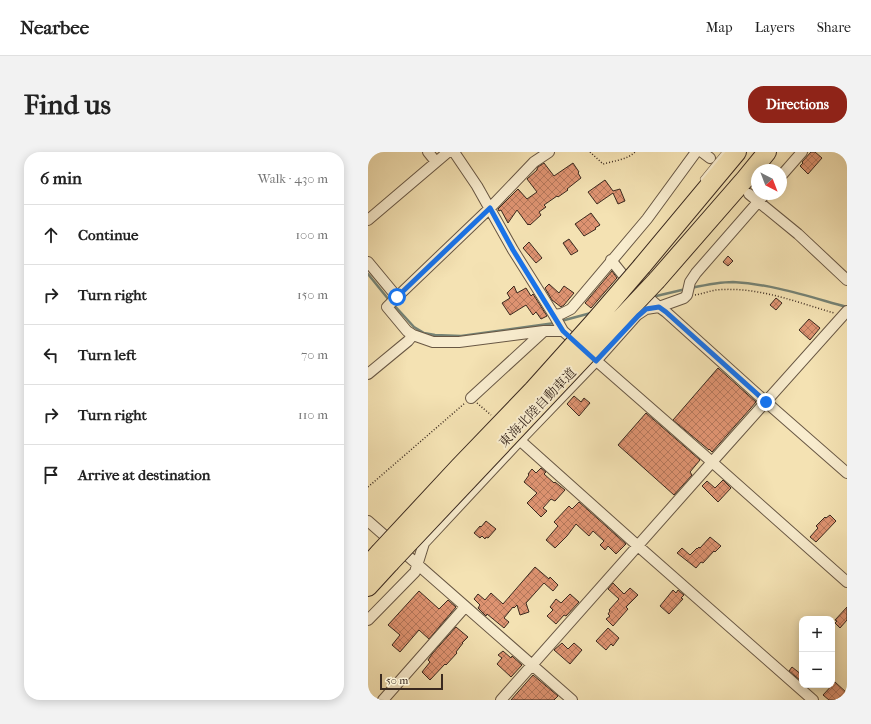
<!DOCTYPE html>
<meta charset="utf-8">
<style>
:root{--surface:#fff;--page:#f2f2f2;--text:#222;--muted:#767676;--line:#e0e0e0;--accent:#8f2418}
body{margin:0;font-family:"IM FELL French Canon","Noto Serif JP",serif;background:var(--page);color:var(--text)}
.controls{position:absolute;right:12px;bottom:12px;display:grid;overflow:hidden;border-radius:8px;box-shadow:0 2px 10px #0003}
.controls button{width:36px;height:36px;display:grid;place-items:center;padding:0;border:0;border-bottom:1px solid var(--line);background:var(--surface);color:var(--text);font:20px sans-serif}
.compass{position:absolute;left:383px;top:12px;width:36px;height:36px;border-radius:50%;background:var(--surface);box-shadow:0 2px 10px #0003;rotate:138deg}
.scale{position:absolute;left:12px;bottom:10px;width:63px;box-sizing:border-box;padding-left:4px;border:2px solid #3a291f;border-top:0;font-size:11px;line-height:14px;white-space:nowrap;color:#3a291f;-webkit-text-stroke:3px #f8ecce;paint-order:stroke}
.stop{position:absolute;width:12px;height:12px;margin:-9px;border:3px solid #1a73e8;border-radius:50%;background:#fff}
.stop.end{background:#1a73e8;border-color:#fff;box-shadow:0 1px 4px #0008}
.list{margin:0;padding:0;list-style:none}
h2{display:flex;justify-content:space-between;align-items:center;height:52px;margin:0;padding:0 16px;font-size:17px}
h2 small{font-size:13px;font-weight:400;color:var(--muted)}
.list li{display:grid;grid-template-columns:26px 1fr auto;gap:12px;align-items:center;box-sizing:border-box;height:60px;padding:0 16px;border-top:1px solid var(--line)}
.list b{display:block;font-size:15px;white-space:nowrap}
.list em{font-size:13px;font-style:normal;color:var(--muted)}
.icon{flex:none;width:22px;height:22px;fill:none;stroke:currentColor;stroke-width:2;stroke-linecap:round;stroke-linejoin:round}
.map{position:relative;flex:none;width:479px;height:548px;overflow:hidden;border-radius:16px}
header{display:flex;align-items:center;gap:24px;box-sizing:border-box;height:56px;padding:0 20px;background:var(--surface);border-bottom:1px solid var(--line)}
header strong{font-size:19px}
nav{display:flex;gap:22px;margin-inline-start:auto;font-size:14px}
.intro{display:flex;align-items:center;justify-content:space-between;box-sizing:border-box;height:96px;padding:0 24px}
h1{margin:0;font-size:28px}
.button{padding:10px 18px;border-radius:16px;background:var(--accent);color:#fff;font-size:14px;font-weight:700}
main{display:flex;gap:24px;padding:0 24px}
aside{flex:1;background:var(--surface);border-radius:16px;box-shadow:0 2px 10px #0003}
.map>svg:first-child{display:block}
.lines{fill:none;stroke-linecap:round;stroke-linejoin:round}
.stream{stroke:#758274;stroke-width:2.5}
.building{fill:url(#building-cross-hatch);stroke:#3a291f}
.minor-tunnel{stroke:#cfbd95;stroke-width:10;stroke-dasharray:10 5;stroke-linecap:butt}
.service-casing{stroke:#685744;stroke-width:6}
.minor-casing{stroke:#685744;stroke-width:12}
.motorway-casing{stroke:#3a291f;stroke-width:20}
.path{stroke:#3a291f;stroke-width:1.5;stroke-dasharray:1 2;stroke-linecap:butt}
.service{stroke:#f8ecce;stroke-width:5}
.minor{stroke:#f8ecce;stroke-width:10}
.motorway{stroke:#f4e2b3;stroke-width:18}
.motorway-bridge-casing{stroke:#3a291f;stroke-width:20;stroke-linecap:butt}
.motorway-bridge{stroke:#f4e2b3;stroke-width:18}
.route{stroke:#1a73e8;stroke-width:5}
.labels{text-anchor:middle;stroke-width:4;stroke-linejoin:round;paint-order:stroke}
.street-label{font-size:13px;fill:#3a291f;stroke:#f8ecce}
</style>
<header>
<strong>Nearbee</strong>
<nav><a>Map</a><a>Layers</a><a>Share</a></nav>
</header>
<div class="intro"><h1>Find us</h1><a class="button">Directions</a></div>
<main>
<aside>
<h2>6 min<small>Walk · 430 m</small></h2>
<ul class="list">
<li><svg class="icon" aria-label="ahead" viewBox="0 0 24 24"><path d="M12 20V5M6 11l6-6 6 6"/></svg><div><b>Continue</b></div><em>100 m</em></li>
<li><svg class="icon" aria-label="right" viewBox="0 0 24 24"><path d="M7 20v-9h11M14 6l5 5-5 5"/></svg><div><b>Turn right</b></div><em>150 m</em></li>
<li><svg class="icon" aria-label="left" viewBox="0 0 24 24"><path d="M17 20v-9H6M10 6l-5 5 5 5"/></svg><div><b>Turn left</b></div><em>70 m</em></li>
<li><svg class="icon" aria-label="right" viewBox="0 0 24 24"><path d="M7 20v-9h11M14 6l5 5-5 5"/></svg><div><b>Turn right</b></div><em>110 m</em></li>
<li><svg class="icon" aria-label="arrive" viewBox="0 0 24 24"><path d="M6 21V4h12l-3 4 3 4H6"/></svg><div><b>Arrive at destination</b></div></li>
</ul>
</aside>
<div class="map">
<svg width="479" height="548" viewBox="0 0 479 548">
<defs>
<pattern id="building-cross-hatch" width="8" height="8" patternUnits="userSpaceOnUse"><rect width="8" height="8" fill="#de9371"/><path d="M0 0l8 8M0 8l8-8" fill="none" stroke="#b5785c"/></pattern>
</defs>
<rect width="100%" height="100%" fill="#f4e2b3"/>
<filter id="stains"><feTurbulence type="fractalNoise" baseFrequency=".005" numOctaves="4"/><feColorMatrix values="0 0 0 0 .2 0 0 0 0 .09 0 0 0 0 .02 0 0 0 .5 -.17"/></filter>
<radialGradient id="worn" r=".72"><stop offset=".6" stop-color="#630" stop-opacity="0"/><stop offset="1" stop-color="#630" stop-opacity=".3"/></radialGradient>
<g class="lines">
<!-- stream -->
<path class="stream" d="M0,122L21,148
M323,136C337,133 351,130 365,130C404,132 442,145 479,155
M284,145L318,137
M25,152L46,175L56,181L67,183L93,184L187,171
M193,169L223,161"/>
</g>
<!-- building -->
<path class="building" d="M443,0H447L454,6L440,22L432,14L435,11L434,10Z
M176,11L186,24L205,11L211,20L210,21L213,26L199,37L200,38L190,45L189,44L176,53L178,55L171,60L173,63L162,73L161,72L160,73L149,58L140,71L133,58L131,59L130,57L150,37L159,47L169,40L159,27L169,18V17L170,15Z
M237,28L245,39L252,37L257,49L250,52L245,41L229,52L220,40Z
M223,61L232,73L227,76L228,77L216,84L207,72Z
M201,87L210,99L203,103L195,91Z
M161,90L174,106L168,111L155,96Z
M360,104L365,109L360,114L355,110Z
M244,119L249,126L223,156L217,151Z
M181,132L191,141L196,134L206,141L196,153L193,155L184,148L177,136Z
M146,134L149,141L158,136L163,144L165,142L179,164L173,167L168,160L165,163L158,153L142,163L134,151L142,146L139,141Z
M408,146L414,151L408,158L402,153Z
M441,167L452,176L442,188L431,178Z
M350,216L388,250L382,257L344,300L341,297V298L305,268Z
M206,244L213,250L216,246L222,251L211,264L199,252Z
M278,261L332,308L322,320L324,323L306,343L250,293Z
M173,316L178,320L176,322L186,331L187,330L197,338L187,349L183,347L175,356L179,359L173,365L159,351L169,341L156,330L161,323L160,322L164,317L168,321Z
M355,328L363,336L350,350L334,334L339,329L347,336Z
M211,350L258,392L248,402L240,394L237,398L232,393L236,389L225,379L221,384L208,372L199,384L187,396L178,388L190,374L186,370L201,354L204,357Z
M462,363L468,369L448,390L442,385L450,376L448,374L457,365L458,366Z
M118,369L128,377L120,386L118,385L117,387L114,384L112,386L106,381L112,374L113,375Z
M342,385L353,394L347,400L346,399L335,411L333,410L328,416L309,401L314,396L322,403L329,396V397L331,395L332,396Z
M167,415L181,427L182,425L190,433L185,439L176,431L158,451L161,460L152,463L149,453L146,456L145,455L136,466L141,470L136,476L119,462L118,464L110,456L112,453L106,447L110,442L117,448L123,441L135,452Z
M245,431L256,442L262,436L270,443L258,455L260,457L245,474L238,467L242,464L240,462L242,459L241,458L251,447L240,437Z
M305,438L308,441L310,438L316,443L313,446L315,447L301,462L292,454Z
M51,439L71,457L80,448L88,455L61,487L51,478L32,500L24,493L32,483L20,473Z
M202,442L211,450L198,464L196,463L188,472L179,464L185,458L182,455L188,447L193,451Z
M479,455V468L472,476L467,471L469,469L467,468Z
M88,475L100,485L94,491H95L88,500L89,501L78,513L77,512L62,528L54,520L62,510L60,508L64,502Z
M240,476L251,486L245,494L243,492L238,498L228,489Z
M194,491L200,497L206,491L214,498L202,512L186,498Z
M135,499L143,506L144,504L154,513L143,525L129,512L134,506L130,503Z
M424,515L434,523V530L421,519Z
M165,523L190,544L186,548H143Z
M467,530L479,541V545L476,548H461L455,543Z"/>
<g class="lines">
<!-- minor-tunnel -->
<path class="minor-tunnel" d="M342,6L374,35"/>
<!-- service casing -->
<g class="service-casing">
<path id="service" d="M335,27L357,0"/>
</g>
<!-- minor casing -->
<g class="minor-casing">
<path id="minor" d="M60,0L68,10
M86,0L109,34L145,98L186,163L193,162L203,157L279,67L328,0
M334,0L342,6
M413,24L434,0
M381,42L430,82L479,128
M0,68L80,0
M243,108L255,123L291,155L298,160L398,250L479,321
M0,110L29,145L122,56L166,10L181,0
M29,145L19,155L39,179L45,183L65,190H91L176,179
M195,179L211,193
M224,205L344,310L479,430
M0,222L40,189L45,183
M103,246L176,179H195L186,163
M147,284L270,394L445,548
M0,369L204,548
M0,468L47,420L56,391L152,288L228,209L269,163L278,157L291,155L316,146L319,143L322,130L328,121L397,42
M15,548L97,455
M133,548L344,310L479,159"/>
</g>
<!-- motorway casing -->
<g class="motorway-casing">
<path id="motorway" d="M274,114L369,0
M289,128L377,27L399,0
M0,413L11,401
M0,435L22,411"/>
</g>
<!-- path -->
<path class="path" d="M222,0L235,12C245,9 259,8 267,0
M327,143C334,142 341,139 348,138C389,134 428,150 466,161
M109,251L123,263
M0,335L97,251"/>
<!-- service -->
<use href="#service" class="service"/>
<!-- minor -->
<use href="#minor" class="minor"/>
<!-- motorway -->
<use href="#motorway" class="motorway"/>
<!-- motorway-bridge casing -->
<g class="motorway-bridge-casing">
<path id="motorway-bridge" d="M11,401L91,315L165,238L225,171L274,114
M22,411L289,128"/>
</g>
<!-- motorway-bridge -->
<use href="#motorway-bridge" class="motorway-bridge"/>
</g>
<g class="lines">
<!-- route -->
<path class="route" d="M29,145L122,56L145,98L195,179L228,209L270,164L278,157L291,155L298,160L398,250"/>
</g>
<g class="labels">
<!-- street labels -->
<g class="street-label">
<text transform="translate(169 255) rotate(-46)" y="5">東海北陸自動車道</text>
</g>
</g>
<rect width="100%" height="100%" filter="url(#stains)"/>
<rect width="100%" height="100%" fill="url(#worn)"/>
</svg>
<div class="controls">
<button>+</button>
<button>−</button>
</div>
<svg class="compass" viewBox="-18 -18 36 36"><path d="M0-13l5 13h-10z" fill="#e53935"/><path d="M0 13l5-13h-10z" fill="#767676"/></svg>
<div class="scale">50 m</div>
<div class="stop" style="left:29px;top:145px"></div>
<div class="stop end" style="left:398px;top:250px"></div>
</div>
</main>
